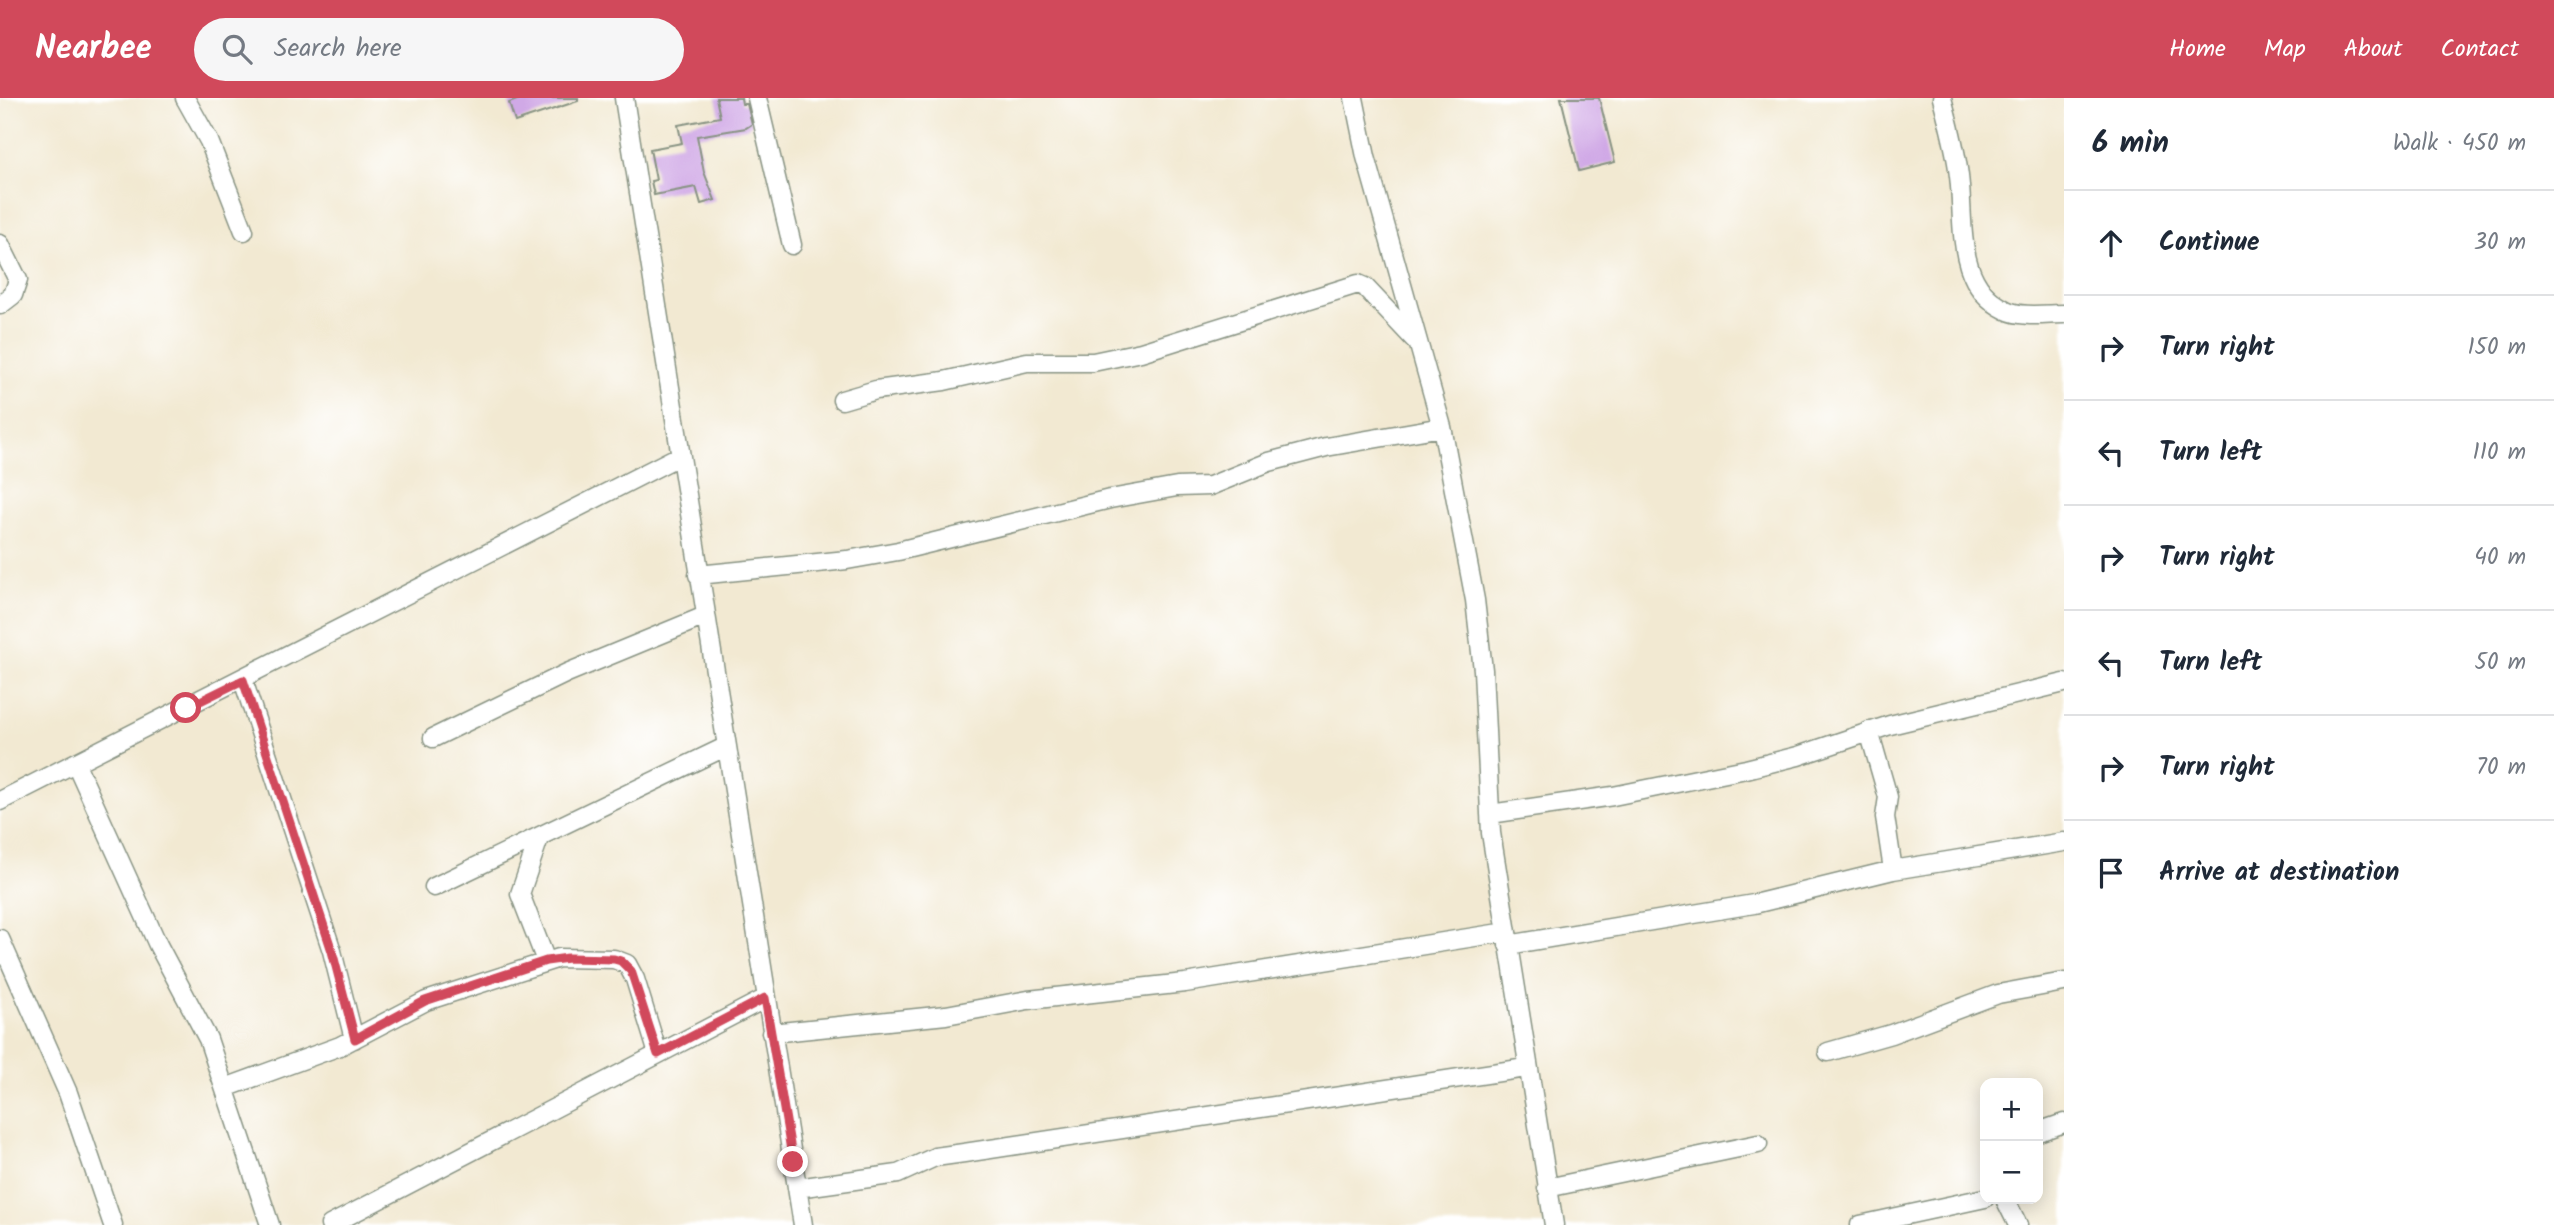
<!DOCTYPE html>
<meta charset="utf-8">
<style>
:root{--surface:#fff;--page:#f6f6f7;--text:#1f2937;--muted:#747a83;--line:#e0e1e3;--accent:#d1495b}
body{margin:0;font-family:Kalam,sans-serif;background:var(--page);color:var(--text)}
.controls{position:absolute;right:21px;bottom:21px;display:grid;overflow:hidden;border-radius:14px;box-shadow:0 4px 18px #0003}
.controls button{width:63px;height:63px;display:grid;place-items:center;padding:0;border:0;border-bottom:2px solid var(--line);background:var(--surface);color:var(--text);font:35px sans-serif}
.stop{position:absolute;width:21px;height:21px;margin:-16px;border:5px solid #d1495b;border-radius:50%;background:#fff}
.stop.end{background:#d1495b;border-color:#fff;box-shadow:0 2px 7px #0008}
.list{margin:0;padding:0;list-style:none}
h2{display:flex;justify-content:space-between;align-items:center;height:91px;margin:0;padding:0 28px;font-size:30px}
h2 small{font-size:23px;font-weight:400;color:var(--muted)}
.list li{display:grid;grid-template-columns:46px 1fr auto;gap:21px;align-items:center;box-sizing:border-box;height:105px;padding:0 28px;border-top:2px solid var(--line)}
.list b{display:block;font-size:26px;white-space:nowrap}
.list em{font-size:23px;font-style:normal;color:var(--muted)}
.icon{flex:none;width:38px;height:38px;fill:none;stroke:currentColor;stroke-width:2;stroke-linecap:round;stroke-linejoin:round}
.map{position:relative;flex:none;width:2064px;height:1127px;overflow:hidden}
header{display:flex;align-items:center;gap:42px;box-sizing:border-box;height:98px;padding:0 35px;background:var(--accent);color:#fff}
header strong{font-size:33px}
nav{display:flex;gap:38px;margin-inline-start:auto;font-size:24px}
.search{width:490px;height:63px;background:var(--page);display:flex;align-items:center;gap:18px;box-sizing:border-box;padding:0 24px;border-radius:38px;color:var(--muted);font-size:26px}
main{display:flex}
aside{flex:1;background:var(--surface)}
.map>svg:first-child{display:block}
.building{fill:#d0a9e6}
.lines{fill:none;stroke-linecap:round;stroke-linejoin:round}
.street-casing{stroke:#889383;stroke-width:21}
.street{stroke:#fff;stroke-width:18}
.route{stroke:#d1495b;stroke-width:9}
</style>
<header>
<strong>Nearbee</strong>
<div class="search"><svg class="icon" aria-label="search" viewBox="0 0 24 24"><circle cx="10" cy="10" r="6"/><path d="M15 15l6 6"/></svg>Search here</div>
<nav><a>Home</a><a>Map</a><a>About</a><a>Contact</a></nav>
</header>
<main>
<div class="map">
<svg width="2064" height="1127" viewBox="0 0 2064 1127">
<rect width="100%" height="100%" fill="#fff"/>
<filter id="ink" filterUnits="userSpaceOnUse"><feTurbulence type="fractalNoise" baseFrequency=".0143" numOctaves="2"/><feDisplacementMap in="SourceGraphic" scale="14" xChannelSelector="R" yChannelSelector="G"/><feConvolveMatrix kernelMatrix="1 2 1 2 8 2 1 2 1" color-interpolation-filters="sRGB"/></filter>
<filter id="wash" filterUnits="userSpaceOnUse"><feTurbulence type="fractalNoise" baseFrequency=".00686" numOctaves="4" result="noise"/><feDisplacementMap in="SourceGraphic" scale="28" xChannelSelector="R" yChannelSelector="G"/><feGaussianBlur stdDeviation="1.57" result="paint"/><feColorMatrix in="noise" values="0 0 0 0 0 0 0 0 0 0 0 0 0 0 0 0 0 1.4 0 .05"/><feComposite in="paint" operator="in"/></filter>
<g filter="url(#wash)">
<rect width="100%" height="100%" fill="#f2e9d2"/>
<g id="blocks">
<!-- building -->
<path class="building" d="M522,0H578V3L515,24L509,5Z
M716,0H741L742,6H747L752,26L746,30L697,38L704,74L715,102L701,106L696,89L654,97L651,83L656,82L650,51L682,45L678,27L720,19Z
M1561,0H1599L1615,64L1579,73Z"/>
</g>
</g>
<g filter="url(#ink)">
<use href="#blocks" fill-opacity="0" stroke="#889383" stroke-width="2"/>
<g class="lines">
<!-- street casing -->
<g class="street-casing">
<path id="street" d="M185,0L209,43L244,133
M624,0L803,1127
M757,0L792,147
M1354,0L1366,59L1442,329L1475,502L1483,572L1491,735L1554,1127
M1942,0C1949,26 1956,52 1959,78C1965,125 1954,187 2006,212C2022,220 2046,216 2064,216
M0,146L18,182L13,197L0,207
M842,302L876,292L944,283L1027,264H1093L1141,254L1358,186L1365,189L1416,243
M698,477L847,462L898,453L1110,401L1177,389L1210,388L1269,364L1326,349L1442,329
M243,582L332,853L354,941
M1869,633L1888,699L1885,719L1893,772
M433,640L567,575L705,518
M76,666L158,847L208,941L270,1127
M0,703L679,358
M1490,716L1613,698L1746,671L1798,658L1890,627L2064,585
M539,740L520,796L546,863
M434,789L725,649
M0,841L68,995L113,1127
M1508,847L1754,806L1893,772L2064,744
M771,935L946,917L1028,902L1185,885L1506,834
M1828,954L1891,936L1998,896L2064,884
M225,990L340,948L426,903L559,860L614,861L627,866L635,881L658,956
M2038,1034L2064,1025
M797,1090L898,1076L935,1059L964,1055L1526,970
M1547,1090L1758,1046
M2005,1101L2018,1127
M330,1127L766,900
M1860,1127L1985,1100"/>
</g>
<!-- street -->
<use href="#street" class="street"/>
</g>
</g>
<g class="lines" filter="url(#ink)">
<!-- route -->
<path class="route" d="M186,610L243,582L332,853L355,941L425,903L546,863L568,860L614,861L621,863L631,873L658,956L765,900L793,1064"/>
</g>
</svg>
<div class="controls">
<button>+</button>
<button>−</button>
</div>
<div class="stop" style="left:186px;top:610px"></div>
<div class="stop end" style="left:793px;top:1064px"></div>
</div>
<aside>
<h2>6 min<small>Walk · 450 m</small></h2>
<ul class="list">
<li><svg class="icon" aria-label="ahead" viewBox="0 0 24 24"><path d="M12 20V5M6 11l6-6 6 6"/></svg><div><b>Continue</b></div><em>30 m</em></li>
<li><svg class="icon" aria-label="right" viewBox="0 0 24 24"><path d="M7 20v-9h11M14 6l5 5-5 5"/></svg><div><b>Turn right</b></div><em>150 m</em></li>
<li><svg class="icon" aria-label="left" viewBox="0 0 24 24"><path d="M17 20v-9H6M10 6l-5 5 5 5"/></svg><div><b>Turn left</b></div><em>110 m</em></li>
<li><svg class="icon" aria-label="right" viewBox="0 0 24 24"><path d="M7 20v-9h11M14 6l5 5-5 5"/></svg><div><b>Turn right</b></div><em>40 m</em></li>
<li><svg class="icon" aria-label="left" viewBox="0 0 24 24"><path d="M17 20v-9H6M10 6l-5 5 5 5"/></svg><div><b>Turn left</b></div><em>50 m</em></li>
<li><svg class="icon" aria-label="right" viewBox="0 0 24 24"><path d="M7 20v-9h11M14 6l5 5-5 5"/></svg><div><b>Turn right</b></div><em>70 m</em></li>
<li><svg class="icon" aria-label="arrive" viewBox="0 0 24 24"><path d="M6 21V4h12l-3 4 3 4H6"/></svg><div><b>Arrive at destination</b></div></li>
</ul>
</aside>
</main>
